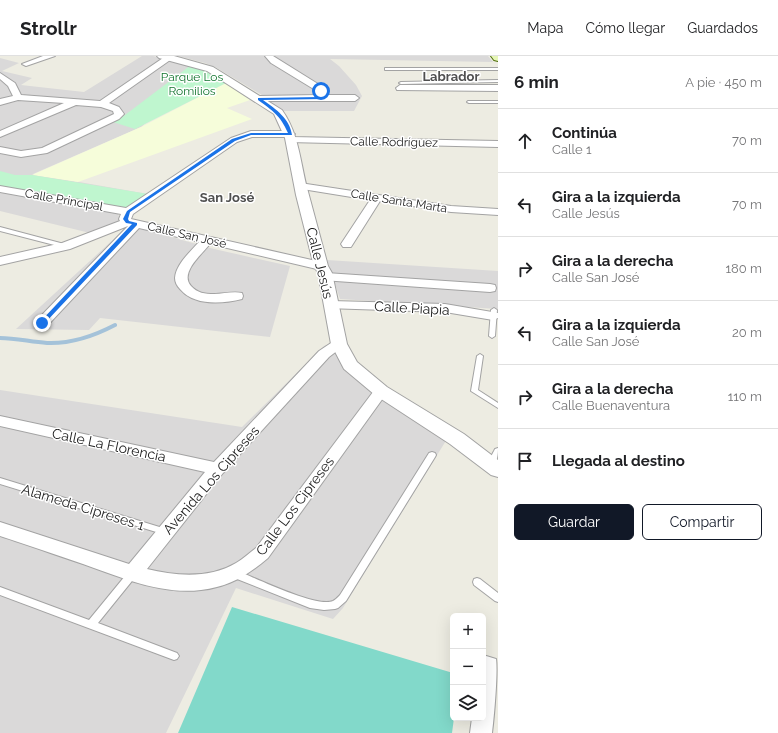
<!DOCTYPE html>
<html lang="es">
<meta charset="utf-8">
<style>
:root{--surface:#fff;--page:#f2f2f2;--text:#202124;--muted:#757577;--line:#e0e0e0;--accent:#111827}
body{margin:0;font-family:Raleway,sans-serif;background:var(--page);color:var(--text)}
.controls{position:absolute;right:12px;bottom:12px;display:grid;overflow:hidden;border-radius:6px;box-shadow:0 4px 16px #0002}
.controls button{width:36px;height:36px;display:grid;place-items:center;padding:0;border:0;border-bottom:1px solid var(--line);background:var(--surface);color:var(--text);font:20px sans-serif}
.stop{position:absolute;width:12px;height:12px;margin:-9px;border:3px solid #1a73e8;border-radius:50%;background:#fff}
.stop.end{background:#1a73e8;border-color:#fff;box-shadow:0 1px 4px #0008}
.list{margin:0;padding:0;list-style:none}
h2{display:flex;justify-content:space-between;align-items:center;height:52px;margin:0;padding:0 16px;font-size:17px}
h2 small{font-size:13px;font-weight:400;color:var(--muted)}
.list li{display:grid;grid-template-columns:26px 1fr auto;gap:12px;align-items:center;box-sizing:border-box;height:64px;padding:0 16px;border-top:1px solid var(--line)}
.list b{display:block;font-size:15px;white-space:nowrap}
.list p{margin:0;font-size:13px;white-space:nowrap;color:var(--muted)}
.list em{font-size:13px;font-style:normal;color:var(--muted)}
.actions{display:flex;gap:8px;padding:12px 16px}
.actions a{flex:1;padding:9px 0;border:1px solid var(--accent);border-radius:6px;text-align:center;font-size:14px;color:var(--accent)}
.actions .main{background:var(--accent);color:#fff}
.icon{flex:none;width:22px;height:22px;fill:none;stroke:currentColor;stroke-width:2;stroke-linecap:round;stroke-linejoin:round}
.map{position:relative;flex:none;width:498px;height:677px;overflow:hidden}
header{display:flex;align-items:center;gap:24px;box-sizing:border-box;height:56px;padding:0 20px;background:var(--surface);border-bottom:1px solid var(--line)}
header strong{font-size:19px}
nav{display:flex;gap:22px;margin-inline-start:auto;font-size:14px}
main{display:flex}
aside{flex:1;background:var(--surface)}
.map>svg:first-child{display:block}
.residential{fill:#dad9d9}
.education{fill:#f6fdda}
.park{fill:#bff6cf}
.pitch{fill:#82d9ca}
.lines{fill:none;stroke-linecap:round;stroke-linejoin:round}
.stream{stroke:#a4c2d9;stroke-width:4}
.service-casing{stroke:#a3a3a3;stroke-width:2}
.minor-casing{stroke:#a3a3a3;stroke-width:2}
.tertiary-casing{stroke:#a3a3a3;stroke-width:2}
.secondary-casing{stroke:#4d6c09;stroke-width:2}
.service{fill:#fff;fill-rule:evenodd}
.minor{fill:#fff;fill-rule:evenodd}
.tertiary{fill:#fff;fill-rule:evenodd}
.secondary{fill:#e6f6b7;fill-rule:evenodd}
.route{fill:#1a73e8}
.labels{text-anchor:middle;stroke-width:3;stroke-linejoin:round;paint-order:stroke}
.far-park-label{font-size:12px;fill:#10742d;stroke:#fff}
.far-street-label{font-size:12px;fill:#1c1c1c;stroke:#fff}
.far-neighbourhood-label{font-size:13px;font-weight:bold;fill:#4f4f4f;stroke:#fff}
.street-label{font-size:14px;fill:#1c1c1c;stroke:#fff}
</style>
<header>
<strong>Strollr</strong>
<nav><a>Mapa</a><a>Cómo llegar</a><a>Guardados</a></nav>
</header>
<main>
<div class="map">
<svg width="498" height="677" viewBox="0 0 498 677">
<rect width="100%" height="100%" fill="#edece2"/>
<!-- residential -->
<path class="residential" d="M142,0H153L191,9L205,15L141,71L33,118L148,138L118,158L120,162L117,166L90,177L0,155V2L19,7L2,15L32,22L21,29L84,36Z
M178,0H488L493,6L330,3L339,10L356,29L362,40L354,55H281L262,39L217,12L205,7Z
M129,169L214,193L290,210L270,281L100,262L89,274L16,273Z
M327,204L498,215V253L340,243Z
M331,287L343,311L447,383L343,552L333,563L236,532L166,677H0V334L242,371L324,290Z"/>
<!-- education -->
<path class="education" d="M226,27L250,44L227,52L252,63L78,126L32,119L141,71Z"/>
<!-- park -->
<path class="park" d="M191,9L205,15L226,27L135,73L113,66L121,62Z
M0,115L15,119H32L148,138L127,152L0,131Z"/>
<!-- pitch -->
<path class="pitch" d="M232,551L453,617V662H454L452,677H178Z"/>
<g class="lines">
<!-- stream -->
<path class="stream" d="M0,282C16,282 31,286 47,287C71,288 94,280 115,269"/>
<!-- service casing -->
<g class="service-casing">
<path id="service" d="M385,12H498V14H385Z
M498,24V26L401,28L399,27L401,26Z
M468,45H498V47H469L467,46Z
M0,171L68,189L69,190L66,192L0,175Z
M494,252L497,254L495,280L492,282L489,280L491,254Z
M480,298L483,300L478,334L498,347V352L471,335L477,300Z
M498,392C498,400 497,404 494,410H488L487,408L494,395L495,393Z
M432,396L435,397L436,399L435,401L346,545L338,552L335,553L324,554L310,552L232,521L231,518L232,515L235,514C254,521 316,552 333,545C335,544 338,541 340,539L429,397Z
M0,422L166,473L169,474L170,476L169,478L166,479L0,428Z
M133,513L136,514L137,517L136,520L98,567L177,597L179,600L177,603L174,604L0,539V531L89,564L130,514Z
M477,522L480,523L498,537V546L495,545L474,529L473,526L474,523Z"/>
</g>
<!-- minor casing -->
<g class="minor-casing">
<path id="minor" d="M43,0H55L26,10L22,8Z
M166,0H170L173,2L109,47L119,51L124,58L119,63L47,97L21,101L0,97V91L21,95L42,92L114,58L113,55L101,51L76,49L0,81V75L64,47L18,44L0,49V43L13,40L8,30L0,23V17L15,27L21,39L100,45Z
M265,0H273L318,28L324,33L327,39H355L359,42L355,45H256L255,43L256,41L259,40L318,39L317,36L312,32L271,7Z
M400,29H498V35L397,34L396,32Z
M251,75H290L295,78L290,81H252L237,86L133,158L131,163L325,207L327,210L325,213L321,214L210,188C202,198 179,217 191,230C197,237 205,238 214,238C223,238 233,235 242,237L243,240L242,243C222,248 194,250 180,233C177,230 175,226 175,222C176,208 191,195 199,186L139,172L47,270H37L35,267L37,264L128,170L70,193L0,209V201L62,187L120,165L119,163L121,158L0,136V130L126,152L231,82Z
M291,81L498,85V91L288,86L286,84L288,82Z
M300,127L451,150L498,153V159L451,156L380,145L351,191H343L341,188L370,144L296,132L295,130L296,128Z
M326,217L490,228L495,229L496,232L495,235L490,236L322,224L320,221L322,218Z
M331,245L445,248L498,257V262L493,264L445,256L326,252L324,249L326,246Z
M339,284L344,285L346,288L329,301L223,417L147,513C176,520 209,523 236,507C243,503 249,497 256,492L376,332L381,330L386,332L388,335L386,338L268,502C248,519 229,531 201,534C161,539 120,521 83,508C56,499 28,489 0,480V466L129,508L205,416L0,370V360L214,406L319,295L334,285Z
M483,599L496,603C498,616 494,662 492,677H470L472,662H483Z"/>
</g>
<!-- tertiary casing -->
<g class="tertiary-casing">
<path id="tertiary" d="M157,0H174L213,11L282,54C299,78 300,105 307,132C314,158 321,184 328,210L332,217L347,288L357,306L387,331L464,378L498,404V421L491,419L450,388L375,339L344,313L331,288L318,217L314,210L296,139L285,82L274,58L207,15L159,2Z"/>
</g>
<!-- secondary casing -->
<g class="secondary-casing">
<path id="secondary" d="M491,0H498V5L494,4Z"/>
</g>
<!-- service -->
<use href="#service" class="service"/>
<!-- minor -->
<use href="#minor" class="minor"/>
<!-- tertiary -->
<use href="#tertiary" class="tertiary"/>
<!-- secondary -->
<use href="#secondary" class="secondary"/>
</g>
<!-- route -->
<path class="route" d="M321,34L323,35L324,43L263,44C276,53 290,63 292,79H251L235,85L130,156L128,163L129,165L137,167V169L44,268H40V266L132,168L126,167L123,163L127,155L232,83L251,77H288C280,59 273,55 258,44V42L321,41L319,35Z"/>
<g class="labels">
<!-- far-park labels -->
<g class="far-park-label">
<text x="192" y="25">Parque Los<tspan x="192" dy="14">Romilios</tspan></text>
</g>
<!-- far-street labels -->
<g class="far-street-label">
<text transform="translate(394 86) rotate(1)" y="4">Calle Rodríguez</text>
<text transform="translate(64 144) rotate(10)" y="4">Calle Principal</text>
<text transform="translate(399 145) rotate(9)" y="4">Calle Santa Marta</text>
<text transform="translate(187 179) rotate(13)" y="4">Calle San José</text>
</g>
<!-- far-neighbourhood labels -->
<g class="far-neighbourhood-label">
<text x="451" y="25">Labrador</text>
<text x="227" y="146">San José</text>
</g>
<!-- street labels -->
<g class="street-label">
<text transform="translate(320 207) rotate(76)" y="5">Calle Jesús</text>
<text transform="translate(412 252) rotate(3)" y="5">Calle Piapia</text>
<text transform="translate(109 389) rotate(12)" y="5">Calle La Florencia</text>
<text transform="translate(211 424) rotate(-49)" y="5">Avenida Los Cipreses</text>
<text transform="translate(295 450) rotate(-53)" y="5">Calle Los Cipreses</text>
<text transform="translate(83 451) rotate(17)" y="5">Alameda Cipreses 1</text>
</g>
</g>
</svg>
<div class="controls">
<button>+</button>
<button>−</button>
<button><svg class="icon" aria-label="layers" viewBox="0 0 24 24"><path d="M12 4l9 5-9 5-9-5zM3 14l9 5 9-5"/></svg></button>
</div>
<div class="stop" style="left:321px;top:35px"></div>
<div class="stop end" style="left:42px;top:267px"></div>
</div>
<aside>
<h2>6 min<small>A pie · 450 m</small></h2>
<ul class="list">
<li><svg class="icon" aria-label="ahead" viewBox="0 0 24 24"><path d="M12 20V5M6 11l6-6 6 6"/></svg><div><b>Continúa</b><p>Calle 1</p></div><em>70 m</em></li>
<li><svg class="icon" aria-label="left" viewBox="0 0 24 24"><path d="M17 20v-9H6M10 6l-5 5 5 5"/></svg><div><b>Gira a la izquierda</b><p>Calle Jesús</p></div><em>70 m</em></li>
<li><svg class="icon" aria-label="right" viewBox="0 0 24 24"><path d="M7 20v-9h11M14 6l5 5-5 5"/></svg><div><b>Gira a la derecha</b><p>Calle San José</p></div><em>180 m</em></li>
<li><svg class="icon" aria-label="left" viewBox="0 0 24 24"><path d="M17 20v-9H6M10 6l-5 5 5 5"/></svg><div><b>Gira a la izquierda</b><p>Calle San José</p></div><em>20 m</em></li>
<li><svg class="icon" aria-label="right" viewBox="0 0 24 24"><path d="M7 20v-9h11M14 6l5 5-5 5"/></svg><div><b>Gira a la derecha</b><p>Calle Buenaventura</p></div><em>110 m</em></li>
<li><svg class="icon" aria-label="arrive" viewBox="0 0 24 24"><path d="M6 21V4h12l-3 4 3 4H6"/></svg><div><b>Llegada al destino</b></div></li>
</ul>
<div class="actions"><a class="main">Guardar</a><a>Compartir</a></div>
</aside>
</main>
